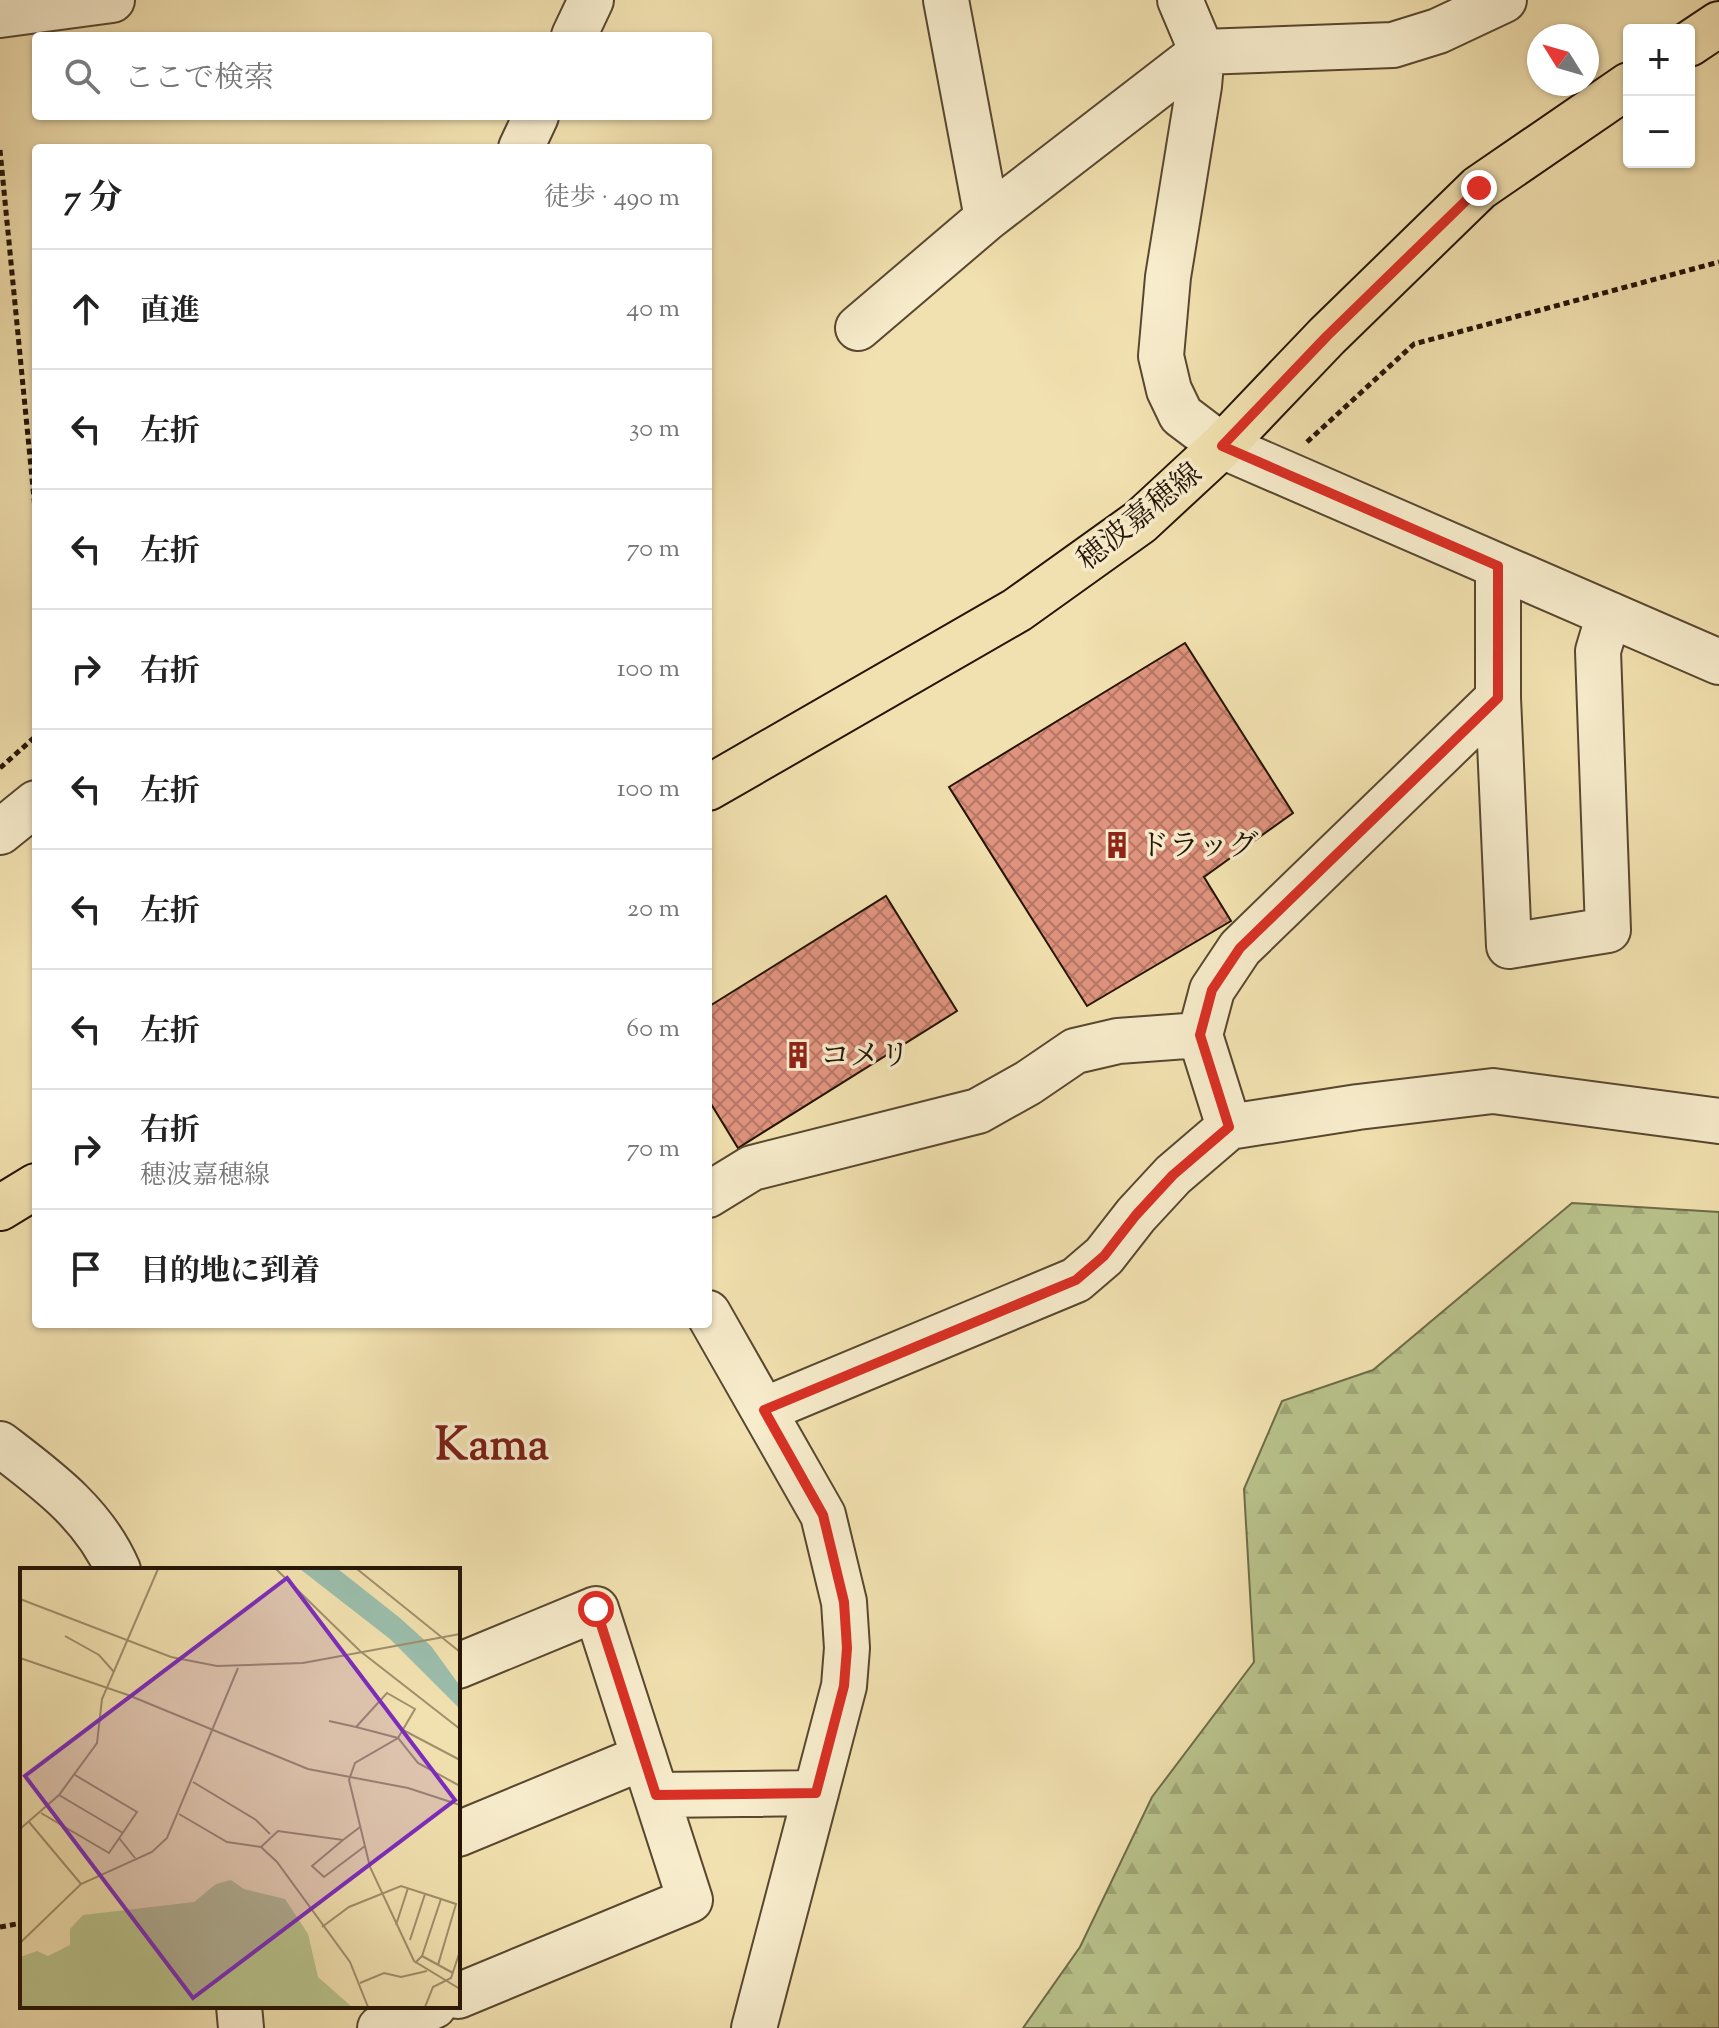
<!DOCTYPE html>
<html lang="ja">
<meta charset="utf-8">
<style>
:root{--surface:#fff;--page:#f2f2f2;--text:#222;--muted:#767676;--line:#e0e0e0}
body{margin:0;font-family:"Sorts Mill Goudy","Noto Serif JP",serif;background:var(--page);color:var(--text)}
.controls{position:absolute;right:24px;top:24px;display:grid;overflow:hidden;border-radius:8px;box-shadow:0 2px 6px #0004}
.controls button{width:72px;height:72px;display:grid;place-items:center;padding:0;border:0;border-bottom:2px solid var(--line);background:var(--surface);color:var(--text);font:40px sans-serif}
.compass{position:absolute;left:1527px;top:24px;width:72px;height:72px;border-radius:50%;background:var(--surface);box-shadow:0 2px 6px #0004;rotate:307deg}
.stop{position:absolute;width:24px;height:24px;margin:-18px;border:6px solid #d93025;border-radius:50%;background:#fff}
.stop.end{background:#d93025;border-color:#fff;box-shadow:0 2px 8px #0008}
.list{margin:0;padding:0;list-style:none}
h2{display:flex;justify-content:space-between;align-items:center;height:104px;margin:0;padding:0 32px;font-size:34px}
h2 small{font-size:26px;font-weight:400;color:var(--muted)}
.list li{display:grid;grid-template-columns:52px 1fr auto;gap:24px;align-items:center;box-sizing:border-box;height:120px;padding:0 32px;border-top:2px solid var(--line)}
.list b{display:block;font-size:30px;white-space:nowrap}
.list p{margin:0;font-size:26px;white-space:nowrap;color:var(--muted)}
.list em{font-size:26px;font-style:normal;color:var(--muted)}
.icon{flex:none;width:44px;height:44px;fill:none;stroke:currentColor;stroke-width:2;stroke-linecap:round;stroke-linejoin:round}
.map{position:relative;flex:none;width:1719px;height:2028px;overflow:hidden}
.search{position:absolute;background:var(--surface);box-shadow:0 2px 6px #0004;left:32px;top:32px;width:680px;height:88px;display:flex;align-items:center;gap:20px;box-sizing:border-box;padding:0 28px;border-radius:8px;color:var(--muted);font-size:30px}
.panel{position:absolute;background:var(--surface);box-shadow:0 2px 6px #0004;left:32px;top:144px;width:680px;height:1184px;border-radius:8px}
.map>svg:first-child{display:block}
.forest{fill:url(#forest-firs);stroke:#6e6c49;stroke-width:2}
.building{fill:url(#building-cross-hatch);stroke:#241406;stroke-width:2}
.lines{fill:none;stroke-linecap:round;stroke-linejoin:round}
.minor-casing{stroke:#584730;stroke-width:48}
.major-casing{stroke:#241406;stroke-width:48}
.path{stroke:#241406;stroke-width:5;stroke-dasharray:6 4;stroke-linecap:butt}
.minor{stroke:#f7eccc;stroke-width:44}
.major{stroke:#f2e1b0;stroke-width:44}
.route{stroke:#d93025;stroke-width:10}
.labels{text-anchor:middle;stroke-width:7;stroke-linejoin:round;paint-order:stroke}
.street-label{font-size:30px;fill:#241406;stroke:#f7eccc}
.poi-label{font-size:30px;fill:#241406;stroke:#f7eccc;text-anchor:start}
.town-label{font-size:46px;font-weight:bold;fill:#7a1f14;stroke:#f7eccc}
.inset-road{fill:none;stroke:#a08f6c;stroke-width:2}
.view{fill:#7b2cbf;fill-opacity:0.15;stroke:#7b2cbf;stroke-width:4}
.inset-edge{fill:none;stroke:#241406;stroke-width:4}
</style>
<div class="map">
<svg width="1719" height="2028" viewBox="0 0 1719 2028">
<defs>
<pattern id="forest-firs" width="22" height="20" patternUnits="userSpaceOnUse" patternTransform="scale(2)"><rect width="22" height="20" fill="#b9c38c"/><path d="M5 1l3.5 6h-7zM16 11l3.5 6h-7z" fill="#9fa777"/></pattern>
<pattern id="building-cross-hatch" width="8" height="8" patternUnits="userSpaceOnUse" patternTransform="scale(2)"><rect width="8" height="8" fill="#e0937e"/><path d="M0 0l8 8M0 8l8-8" fill="none" stroke="#b57765"/></pattern>
</defs>
<rect width="100%" height="100%" fill="#f2e1b0"/>
<filter id="stains"><feTurbulence type="fractalNoise" baseFrequency=".0025" numOctaves="4"/><feColorMatrix values="0 0 0 0 .2 0 0 0 0 .09 0 0 0 0 .02 0 0 0 .5 -.17"/></filter>
<radialGradient id="worn" r=".72"><stop offset=".6" stop-color="#630" stop-opacity="0"/><stop offset="1" stop-color="#630" stop-opacity=".3"/></radialGradient>
<!-- forest -->
<path class="forest" d="M1572,1203L1719,1212V2028H1023L1080,1947L1152,1797L1254,1662L1244,1489L1282,1401L1373,1370Z"/>
<!-- building -->
<path class="building" d="M1185,643L1293,813L1204,877L1231,921L1087,1006L949,787Z
M886,896L957,1011L738,1148L708,1099V1007Z"/>
<g class="lines">
<!-- minor casing -->
<g class="minor-casing">
<path id="minor" d="M946,0L987,218L1202,52L1393,45L1438,31L1504,0
M1180,0L1202,52L1199,86L1168,277L1161,356L1169,390L1181,415L1222,446L1719,662
M0,15L112,0
M574,36L591,0
M521,148L536,116
M858,328L987,218
M1498,698L1509,946L1608,930L1598,651L1609,614
M0,832L36,803
M1229,1127L1200,1035L1212,990L1240,948L1498,698V566
M708,1195L752,1168L978,1111L1028,1083L1075,1051L1118,1041L1200,1035
M708,1313L823,1515L844,1602L847,1648L844,1686L754,2028
M764,1410L1076,1280L1104,1256L1136,1215L1173,1175L1229,1127L1358,1107L1493,1091L1719,1121
M0,1444C47,1480 94,1514 118,1570
M458,1666L596,1609L690,1900L458,1996
M656,1795L816,1793
M458,1834L644,1757
M239,2006L241,2028
M380,2028L434,2006"/>
</g>
<!-- major casing -->
<g class="major-casing">
<path id="major" d="M1689,44L1719,24
M708,788L1017,610L1140,522L1222,446L1327,336L1479,188L1629,85
M0,1208L36,1186"/>
</g>
<!-- path -->
<path class="path" d="M0,150L36,519
M1307,442L1414,344L1719,262
M0,768L36,736
M0,1927L22,1923"/>
<!-- minor -->
<use href="#minor" class="minor"/>
<!-- major -->
<use href="#major" class="major"/>
</g>
<g class="lines">
<!-- route -->
<path class="route" d="M596,1609L656,1795L816,1793L844,1686L847,1648L844,1602L823,1515L764,1410L1076,1280L1104,1256L1136,1215L1173,1175L1229,1127L1200,1035L1212,990L1240,948L1498,698V566L1222,446L1327,336L1479,188"/>
</g>
<!-- icons -->
<defs>
<g id="building-bare" transform="scale(2.16)"><path d="M-4-6H4V6H1V3H-1V6H-4ZM-2.5-4.3h1.7v1.8h-1.7ZM.8-4.3h1.7v1.8H.8ZM-2.5-1h1.7V.8h-1.7ZM.8-1h1.7V.8H.8Z" fill="#8f2418" stroke="#f7eccc" stroke-width="2.5" paint-order="stroke"/></g>
</defs>
<g fill-rule="evenodd">
<use href="#building-bare" x="1117" y="845"/>
<use href="#building-bare" x="798" y="1055"/>
</g>
<g class="labels">
<!-- street labels -->
<g class="street-label">
<text transform="translate(1139 516) rotate(-39)" y="10">穂波嘉穂線</text>
</g>
<!-- poi labels -->
<g class="poi-label">
<text x="1139" y="855">ドラッグ</text>
<text x="820" y="1065">コメリ</text>
</g>
<!-- town labels -->
<g class="town-label">
<text x="492" y="1459">Kama</text>
</g>
</g>
<!-- overview -->
<g transform="translate(20 1568)">
<rect width="440" height="440" fill="#f2e1b0"/>
<path d="M211,312L224,321L265,331L288,366L298,409L332,439H0V389L17,383L28,388L50,377V361L63,347L174,334L196,316Z" fill="#b9c38c"/>
<path d="M280,1H318L380,50L411,78L440,118V141L370,71Z" fill="#9bbeac"/>
<path class="inset-road" d="M256,1L340,83L440,161M337,1L440,84M0,31L151,89L197,98L283,95L440,66M45,68L79,87L94,104M0,90L108,127L288,201L388,220L440,237M309,153L336,159M383,162L440,192M173,214L236,252L250,266M440,218L398,195L378,170L336,159L367,125L395,141L378,170L335,195L329,212L350,299L394,393L440,421M39,227L103,265M21,245L89,285L117,244L55,207M159,246L207,274L241,279L257,294L330,394L348,439M9,254L61,316M0,261L39,227L77,175L82,131L138,1M99,270L115,290M323,272L292,298L304,309L345,278M241,279L258,263L323,272L340,259M376,357L388,320M302,359L329,339L381,318L421,331L402,388L395,395M390,372L405,326M0,375L61,316L132,284L147,270L218,100M402,388L433,405M418,397L436,336L421,331M340,415L364,405L381,409L407,403M405,439L413,419L431,410L440,383"/>
<path class="view" d="M267,10L435,232L173,430L5,208Z"/>
<rect width="440" height="440" class="inset-edge"/>
</g>
<rect width="100%" height="100%" filter="url(#stains)"/>
<rect width="100%" height="100%" fill="url(#worn)"/>
</svg>
<div class="controls">
<button>+</button>
<button>−</button>
</div>
<svg class="compass" viewBox="-18 -18 36 36"><path d="M0-13l5 13h-10z" fill="#e53935"/><path d="M0 13l5-13h-10z" fill="#767676"/></svg>
<div class="stop" style="left:596px;top:1609px"></div>
<div class="stop end" style="left:1479px;top:188px"></div>
<div class="search"><svg class="icon" aria-label="search" viewBox="0 0 24 24"><circle cx="10" cy="10" r="6"/><path d="M15 15l6 6"/></svg>ここで検索</div>
<section class="panel">
<h2>7 分<small>徒歩 · 490 m</small></h2>
<ul class="list">
<li><svg class="icon" aria-label="ahead" viewBox="0 0 24 24"><path d="M12 20V5M6 11l6-6 6 6"/></svg><div><b>直進</b></div><em>40 m</em></li>
<li><svg class="icon" aria-label="left" viewBox="0 0 24 24"><path d="M17 20v-9H6M10 6l-5 5 5 5"/></svg><div><b>左折</b></div><em>30 m</em></li>
<li><svg class="icon" aria-label="left" viewBox="0 0 24 24"><path d="M17 20v-9H6M10 6l-5 5 5 5"/></svg><div><b>左折</b></div><em>70 m</em></li>
<li><svg class="icon" aria-label="right" viewBox="0 0 24 24"><path d="M7 20v-9h11M14 6l5 5-5 5"/></svg><div><b>右折</b></div><em>100 m</em></li>
<li><svg class="icon" aria-label="left" viewBox="0 0 24 24"><path d="M17 20v-9H6M10 6l-5 5 5 5"/></svg><div><b>左折</b></div><em>100 m</em></li>
<li><svg class="icon" aria-label="left" viewBox="0 0 24 24"><path d="M17 20v-9H6M10 6l-5 5 5 5"/></svg><div><b>左折</b></div><em>20 m</em></li>
<li><svg class="icon" aria-label="left" viewBox="0 0 24 24"><path d="M17 20v-9H6M10 6l-5 5 5 5"/></svg><div><b>左折</b></div><em>60 m</em></li>
<li><svg class="icon" aria-label="right" viewBox="0 0 24 24"><path d="M7 20v-9h11M14 6l5 5-5 5"/></svg><div><b>右折</b><p>穂波嘉穂線</p></div><em>70 m</em></li>
<li><svg class="icon" aria-label="arrive" viewBox="0 0 24 24"><path d="M6 21V4h12l-3 4 3 4H6"/></svg><div><b>目的地に到着</b></div></li>
</ul>
</section>
</div>
